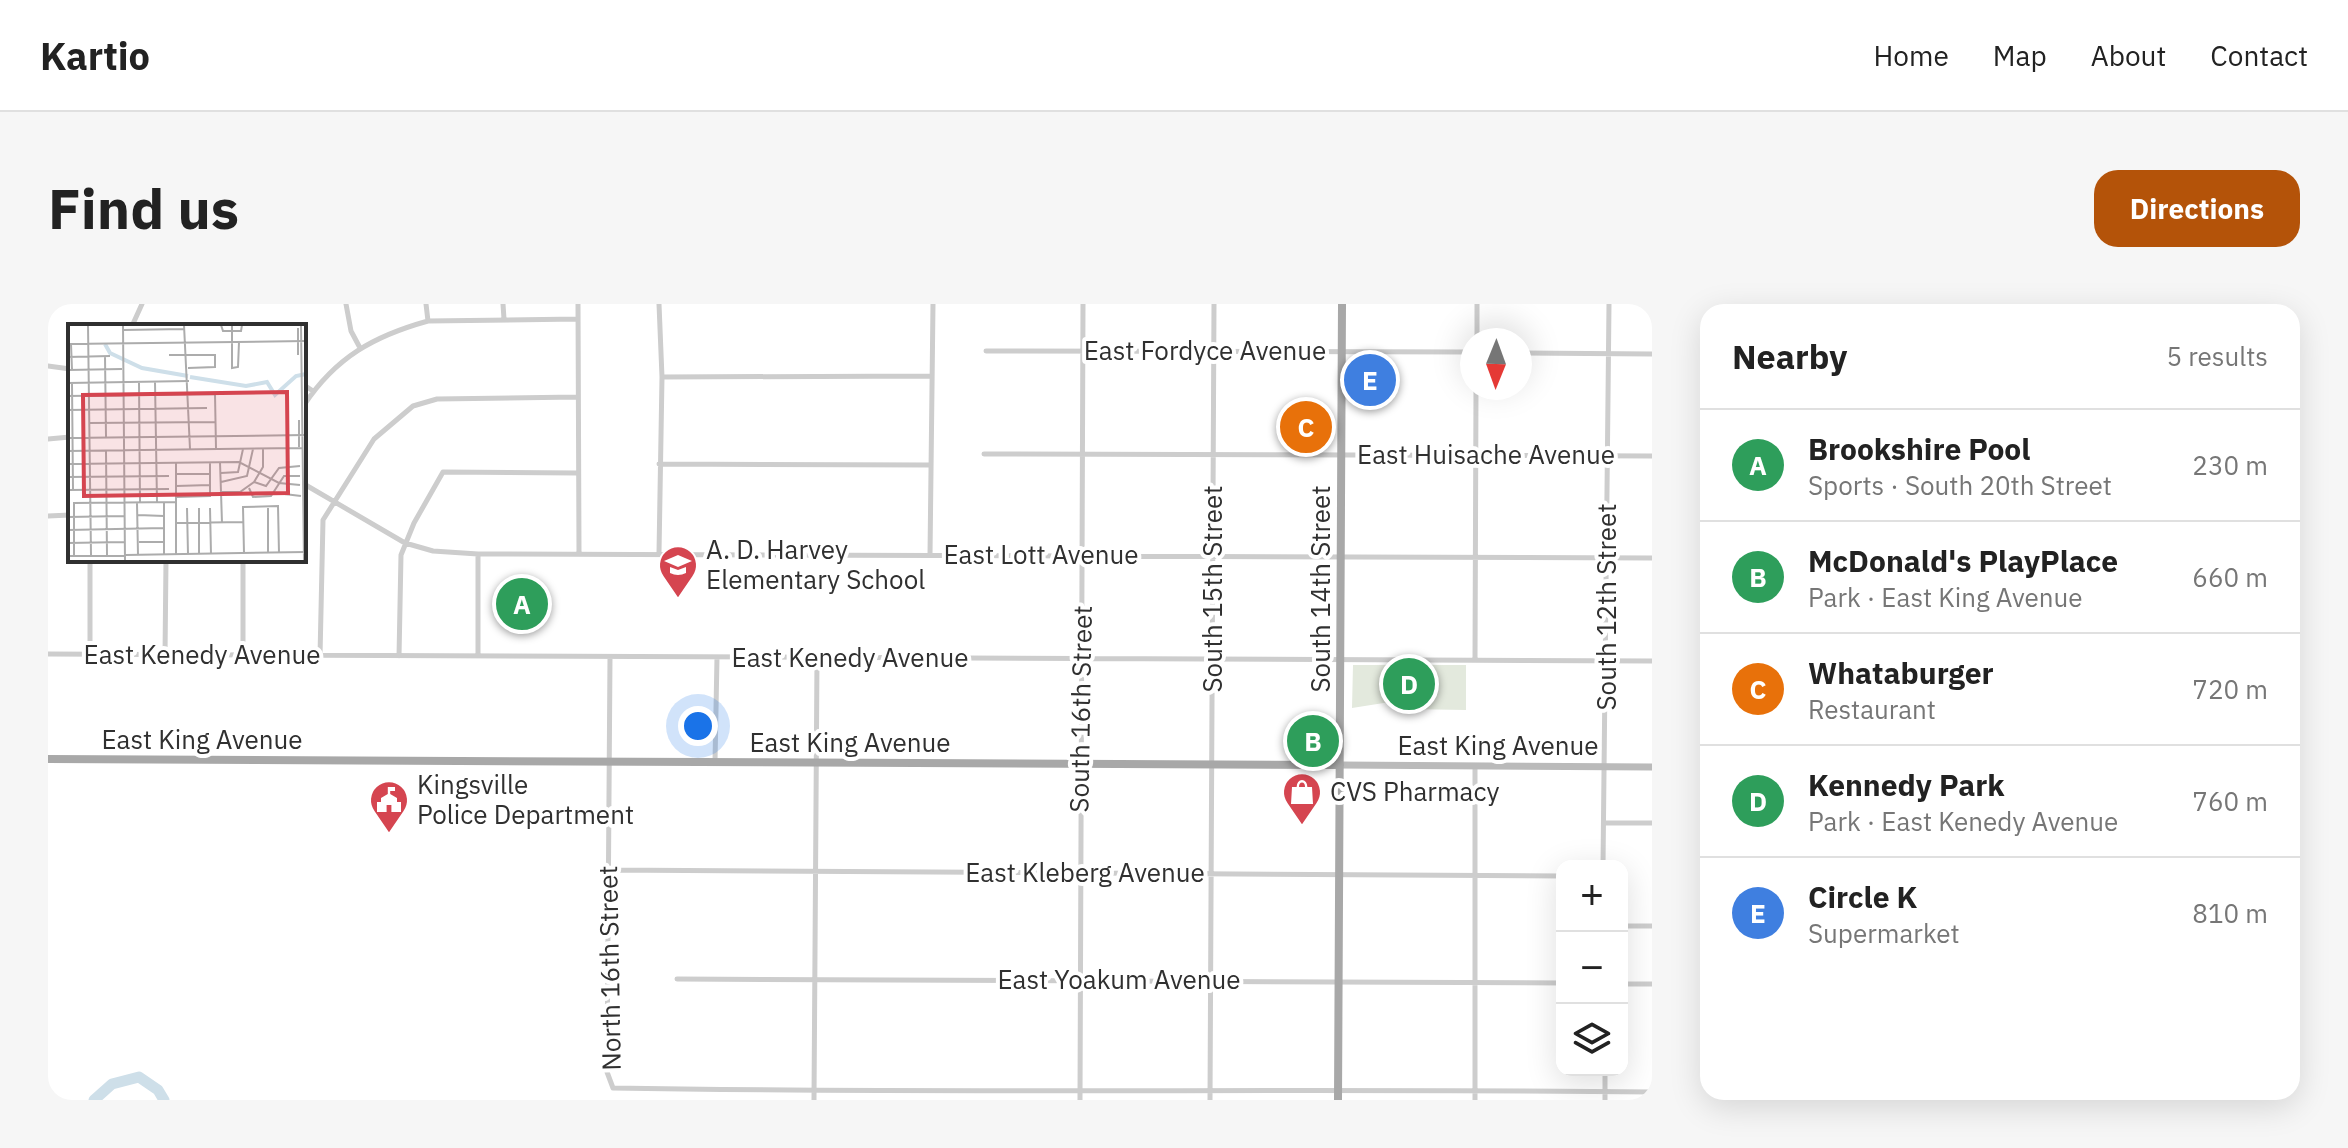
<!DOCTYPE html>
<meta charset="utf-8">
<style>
:root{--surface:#fff;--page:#f6f6f6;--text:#222;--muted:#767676;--line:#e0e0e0;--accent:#b45309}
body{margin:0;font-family:"IBM Plex Sans",sans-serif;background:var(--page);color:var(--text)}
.controls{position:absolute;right:24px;bottom:24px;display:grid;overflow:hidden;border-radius:16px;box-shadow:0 8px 32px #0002}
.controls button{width:72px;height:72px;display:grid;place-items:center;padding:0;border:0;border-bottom:2px solid var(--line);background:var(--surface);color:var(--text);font:40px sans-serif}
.compass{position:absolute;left:1412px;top:24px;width:72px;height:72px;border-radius:50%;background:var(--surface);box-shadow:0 8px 32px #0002;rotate:181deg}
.you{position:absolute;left:650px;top:422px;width:28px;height:28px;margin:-20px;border:6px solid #fff;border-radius:50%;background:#1a73e8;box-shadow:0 0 0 12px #1a73e833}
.badge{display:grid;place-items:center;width:52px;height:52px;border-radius:50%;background:var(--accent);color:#fff;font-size:26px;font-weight:700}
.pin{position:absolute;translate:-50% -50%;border:4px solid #fff;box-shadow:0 2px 8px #0006}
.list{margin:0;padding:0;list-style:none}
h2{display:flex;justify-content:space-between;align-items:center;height:104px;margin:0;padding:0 32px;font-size:34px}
h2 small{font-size:26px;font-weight:400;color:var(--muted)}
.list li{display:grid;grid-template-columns:52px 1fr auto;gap:24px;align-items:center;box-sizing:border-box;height:112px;padding:0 32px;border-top:2px solid var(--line)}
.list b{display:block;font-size:30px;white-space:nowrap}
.list p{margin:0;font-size:26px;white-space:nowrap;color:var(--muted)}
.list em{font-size:26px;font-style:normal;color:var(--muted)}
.icon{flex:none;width:44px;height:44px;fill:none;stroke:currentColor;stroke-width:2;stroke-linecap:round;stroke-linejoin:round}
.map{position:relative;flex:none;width:1604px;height:796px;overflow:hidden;border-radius:24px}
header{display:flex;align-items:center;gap:48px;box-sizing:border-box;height:112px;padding:0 40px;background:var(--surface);border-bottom:2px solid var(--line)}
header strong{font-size:38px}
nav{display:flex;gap:44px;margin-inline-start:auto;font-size:28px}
.intro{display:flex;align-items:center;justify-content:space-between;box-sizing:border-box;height:192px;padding:0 48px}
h1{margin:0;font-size:56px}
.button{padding:20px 36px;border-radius:24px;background:var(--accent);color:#fff;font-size:28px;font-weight:700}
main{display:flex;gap:48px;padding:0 48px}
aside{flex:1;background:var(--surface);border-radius:24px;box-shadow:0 8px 32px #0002}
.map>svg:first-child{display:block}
.green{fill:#e3e9dd}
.water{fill:#cedfe9}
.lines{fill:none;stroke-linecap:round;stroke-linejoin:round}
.river{stroke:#cedfe9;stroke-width:11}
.minor{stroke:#cdcdcd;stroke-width:5}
.secondary{stroke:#bababa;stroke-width:7}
.primary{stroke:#a8a8a8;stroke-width:8}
.labels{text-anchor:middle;stroke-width:8;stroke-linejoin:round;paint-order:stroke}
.street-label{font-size:26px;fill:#303030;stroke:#fff}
.poi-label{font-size:26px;fill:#303030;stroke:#fff;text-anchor:start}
.inset-river{fill:none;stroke:#cedfe9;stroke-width:4}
.inset-road{fill:none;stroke:#acacac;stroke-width:2}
.view{fill:#d54550;fill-opacity:0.15;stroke:#d54550;stroke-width:4}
.inset-edge{fill:none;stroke:#303030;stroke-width:4}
</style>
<header>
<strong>Kartio</strong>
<nav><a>Home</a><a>Map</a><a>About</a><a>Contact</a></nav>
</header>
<div class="intro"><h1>Find us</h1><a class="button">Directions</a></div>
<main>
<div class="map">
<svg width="1604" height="796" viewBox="0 0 1604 796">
<rect width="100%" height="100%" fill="#fff"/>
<!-- green -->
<path class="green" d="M1305,361H1418V406L1358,405L1342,398L1304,404Z"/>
<!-- water -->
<path class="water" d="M465,285H492V293L482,294V306H466Z"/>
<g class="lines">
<!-- river -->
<path class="river" d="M46,796L64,780L91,773L110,786L116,796"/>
<!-- minor -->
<path class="minor" d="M298,0L303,27L311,42
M378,0L380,17
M455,0L456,15
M530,0L531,248
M84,22L94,0
M1429,36V0
M938,47L1424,48
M1472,49L1604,50
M0,62L22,65
M614,73L882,72
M256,81L265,87
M256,101C288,53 326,32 380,17L530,15
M0,135L22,133
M936,150L1604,152
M611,160L882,161
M256,180L357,239L385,247L430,250L1604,254
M0,212L22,211
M611,249L614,73L611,0
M882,251L885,0
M42,256V351
M0,350L1604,357
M117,351L118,256
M195,351V256
M272,352L275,216L326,135L365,102L389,95L529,93
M351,352L353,251L366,219L395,168L529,169
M430,352V250
M562,353L559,768L565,784C912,790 1258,784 1604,788
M1427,356L1428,84
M667,458L669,353
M1556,519H1604
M1555,562L1561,0
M560,566L1514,572
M1574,622H1604
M629,675L1514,679
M1574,680H1604
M1557,766V796
M766,796L769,354
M1032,796L1035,0
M1162,796L1166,0
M1427,796V462"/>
<!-- secondary -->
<path class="secondary" d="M1292,461L1604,463"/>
<!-- primary -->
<path class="primary" d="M0,455L1292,461
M1290,796L1294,0"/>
</g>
<!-- icons -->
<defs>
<g id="school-pin" transform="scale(2)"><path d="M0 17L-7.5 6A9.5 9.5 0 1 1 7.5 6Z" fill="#d54550" stroke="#fff"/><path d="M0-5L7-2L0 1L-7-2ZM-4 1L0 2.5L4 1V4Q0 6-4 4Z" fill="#fff"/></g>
<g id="shop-pin" transform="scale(2)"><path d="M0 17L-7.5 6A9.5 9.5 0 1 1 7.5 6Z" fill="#d54550" stroke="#fff"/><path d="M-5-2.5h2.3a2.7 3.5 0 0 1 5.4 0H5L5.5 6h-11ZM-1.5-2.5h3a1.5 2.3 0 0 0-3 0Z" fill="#fff"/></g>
<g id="civic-pin" transform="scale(2)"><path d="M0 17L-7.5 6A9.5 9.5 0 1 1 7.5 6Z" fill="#d54550" stroke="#fff"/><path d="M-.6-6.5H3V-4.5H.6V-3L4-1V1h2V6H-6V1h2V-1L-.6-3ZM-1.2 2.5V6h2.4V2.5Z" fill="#fff"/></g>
</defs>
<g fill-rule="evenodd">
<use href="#school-pin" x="630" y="261"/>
<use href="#shop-pin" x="1254" y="488"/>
<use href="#civic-pin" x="341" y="496"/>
</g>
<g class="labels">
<!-- street labels -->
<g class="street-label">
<text x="1157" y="56">East Fordyce Avenue</text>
<text x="1438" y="160">East Huisache Avenue</text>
<text x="993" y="260">East Lott Avenue</text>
<text transform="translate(1165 285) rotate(-90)" y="9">South 15th Street</text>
<text transform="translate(1273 285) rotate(-90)" y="9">South 14th Street</text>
<text transform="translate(1559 303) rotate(-90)" y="9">South 12th Street</text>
<text x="154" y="360">East Kenedy Avenue</text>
<text x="802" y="363">East Kenedy Avenue</text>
<text transform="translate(1033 405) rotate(-89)" y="9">South 16th Street</text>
<text x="154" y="445">East King Avenue</text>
<text x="802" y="448">East King Avenue</text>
<text x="1450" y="451">East King Avenue</text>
<text x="1037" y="578">East Kleberg Avenue</text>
<text transform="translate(562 664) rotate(-91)" y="9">North 16th Street</text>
<text x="1071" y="685">East Yoakum Avenue</text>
</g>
<!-- poi labels -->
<g class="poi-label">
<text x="658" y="255">A. D. Harvey<tspan x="658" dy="30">Elementary School</tspan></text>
<text x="369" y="490">Kingsville<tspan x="369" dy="30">Police Department</tspan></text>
<text x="1282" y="497">CVS Pharmacy</text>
</g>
</g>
<!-- overview -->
<g transform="translate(20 20)">
<rect width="238" height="238" fill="#fff"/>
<path class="inset-river" d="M37,20L42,29L74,44L120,52M122,53L178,62L199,58L207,71L228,52L238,50"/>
<path class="inset-road" d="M20,1L23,231M55,1L57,237M116,1L122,125M153,1L155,7H173L174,1M164,1V44L170,43L171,18M233,1L236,237M230,4V31M55,6L116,5M0,20L238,17M3,20L4,46M101,31H147V43L120,44M37,32L38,113M0,33L42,32M0,46L54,45M71,58L72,179M87,58L89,178M0,59L121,57M4,59L5,166M0,72L147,70L148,125M0,86L139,84M231,96V123M21,99L147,98M0,114L238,111M0,127L234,124M38,127L39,231M152,138L154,199M108,139V231M0,140L171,138L211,159L232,161M153,149L170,148L175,125M108,150H141M0,153L101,152M153,158L179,152L185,125M186,158L198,162L211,144L232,142M108,162L142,161M181,164L185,173L203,172L216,152H232M0,166L101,165M153,168H172L186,158L195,143V125M208,169L233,172M108,173L142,172V139M96,178V231M69,179L70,231M119,184L120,230M131,184V230M142,184L143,230M200,184V229M70,191L96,192M0,193L56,192M108,199L176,198M0,206L96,204M71,218H96M0,219L56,218M176,229L175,183L210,182L211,229M6,231V179L108,178M0,232L238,228M142,237H186"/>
<path class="view" d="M219,68L220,169L16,172L15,71Z"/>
<rect width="238" height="238" class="inset-edge"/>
</g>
</svg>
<div class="controls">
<button>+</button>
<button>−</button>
<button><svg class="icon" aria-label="layers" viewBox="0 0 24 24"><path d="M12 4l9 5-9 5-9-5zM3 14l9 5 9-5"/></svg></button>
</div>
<svg class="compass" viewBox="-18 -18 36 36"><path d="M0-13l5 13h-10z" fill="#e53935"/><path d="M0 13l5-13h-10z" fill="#767676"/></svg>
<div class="you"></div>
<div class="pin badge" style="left:474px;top:300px;background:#2e9e5b">A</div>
<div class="pin badge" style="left:1265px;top:437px;background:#2e9e5b">B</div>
<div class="pin badge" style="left:1258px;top:123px;background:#e8710a">C</div>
<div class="pin badge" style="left:1361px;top:380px;background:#2e9e5b">D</div>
<div class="pin badge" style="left:1322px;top:76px;background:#3f7fe0">E</div>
</div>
<aside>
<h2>Nearby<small>5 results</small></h2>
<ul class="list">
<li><span class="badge" style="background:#2e9e5b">A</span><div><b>Brookshire Pool</b><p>Sports · South 20th Street</p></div><em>230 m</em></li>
<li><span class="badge" style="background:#2e9e5b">B</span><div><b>McDonald's PlayPlace</b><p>Park · East King Avenue</p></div><em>660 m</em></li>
<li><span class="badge" style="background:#e8710a">C</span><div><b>Whataburger</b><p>Restaurant</p></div><em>720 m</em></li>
<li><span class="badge" style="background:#2e9e5b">D</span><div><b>Kennedy Park</b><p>Park · East Kenedy Avenue</p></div><em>760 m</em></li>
<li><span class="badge" style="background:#3f7fe0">E</span><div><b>Circle K</b><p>Supermarket</p></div><em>810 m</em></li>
</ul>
</aside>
</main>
